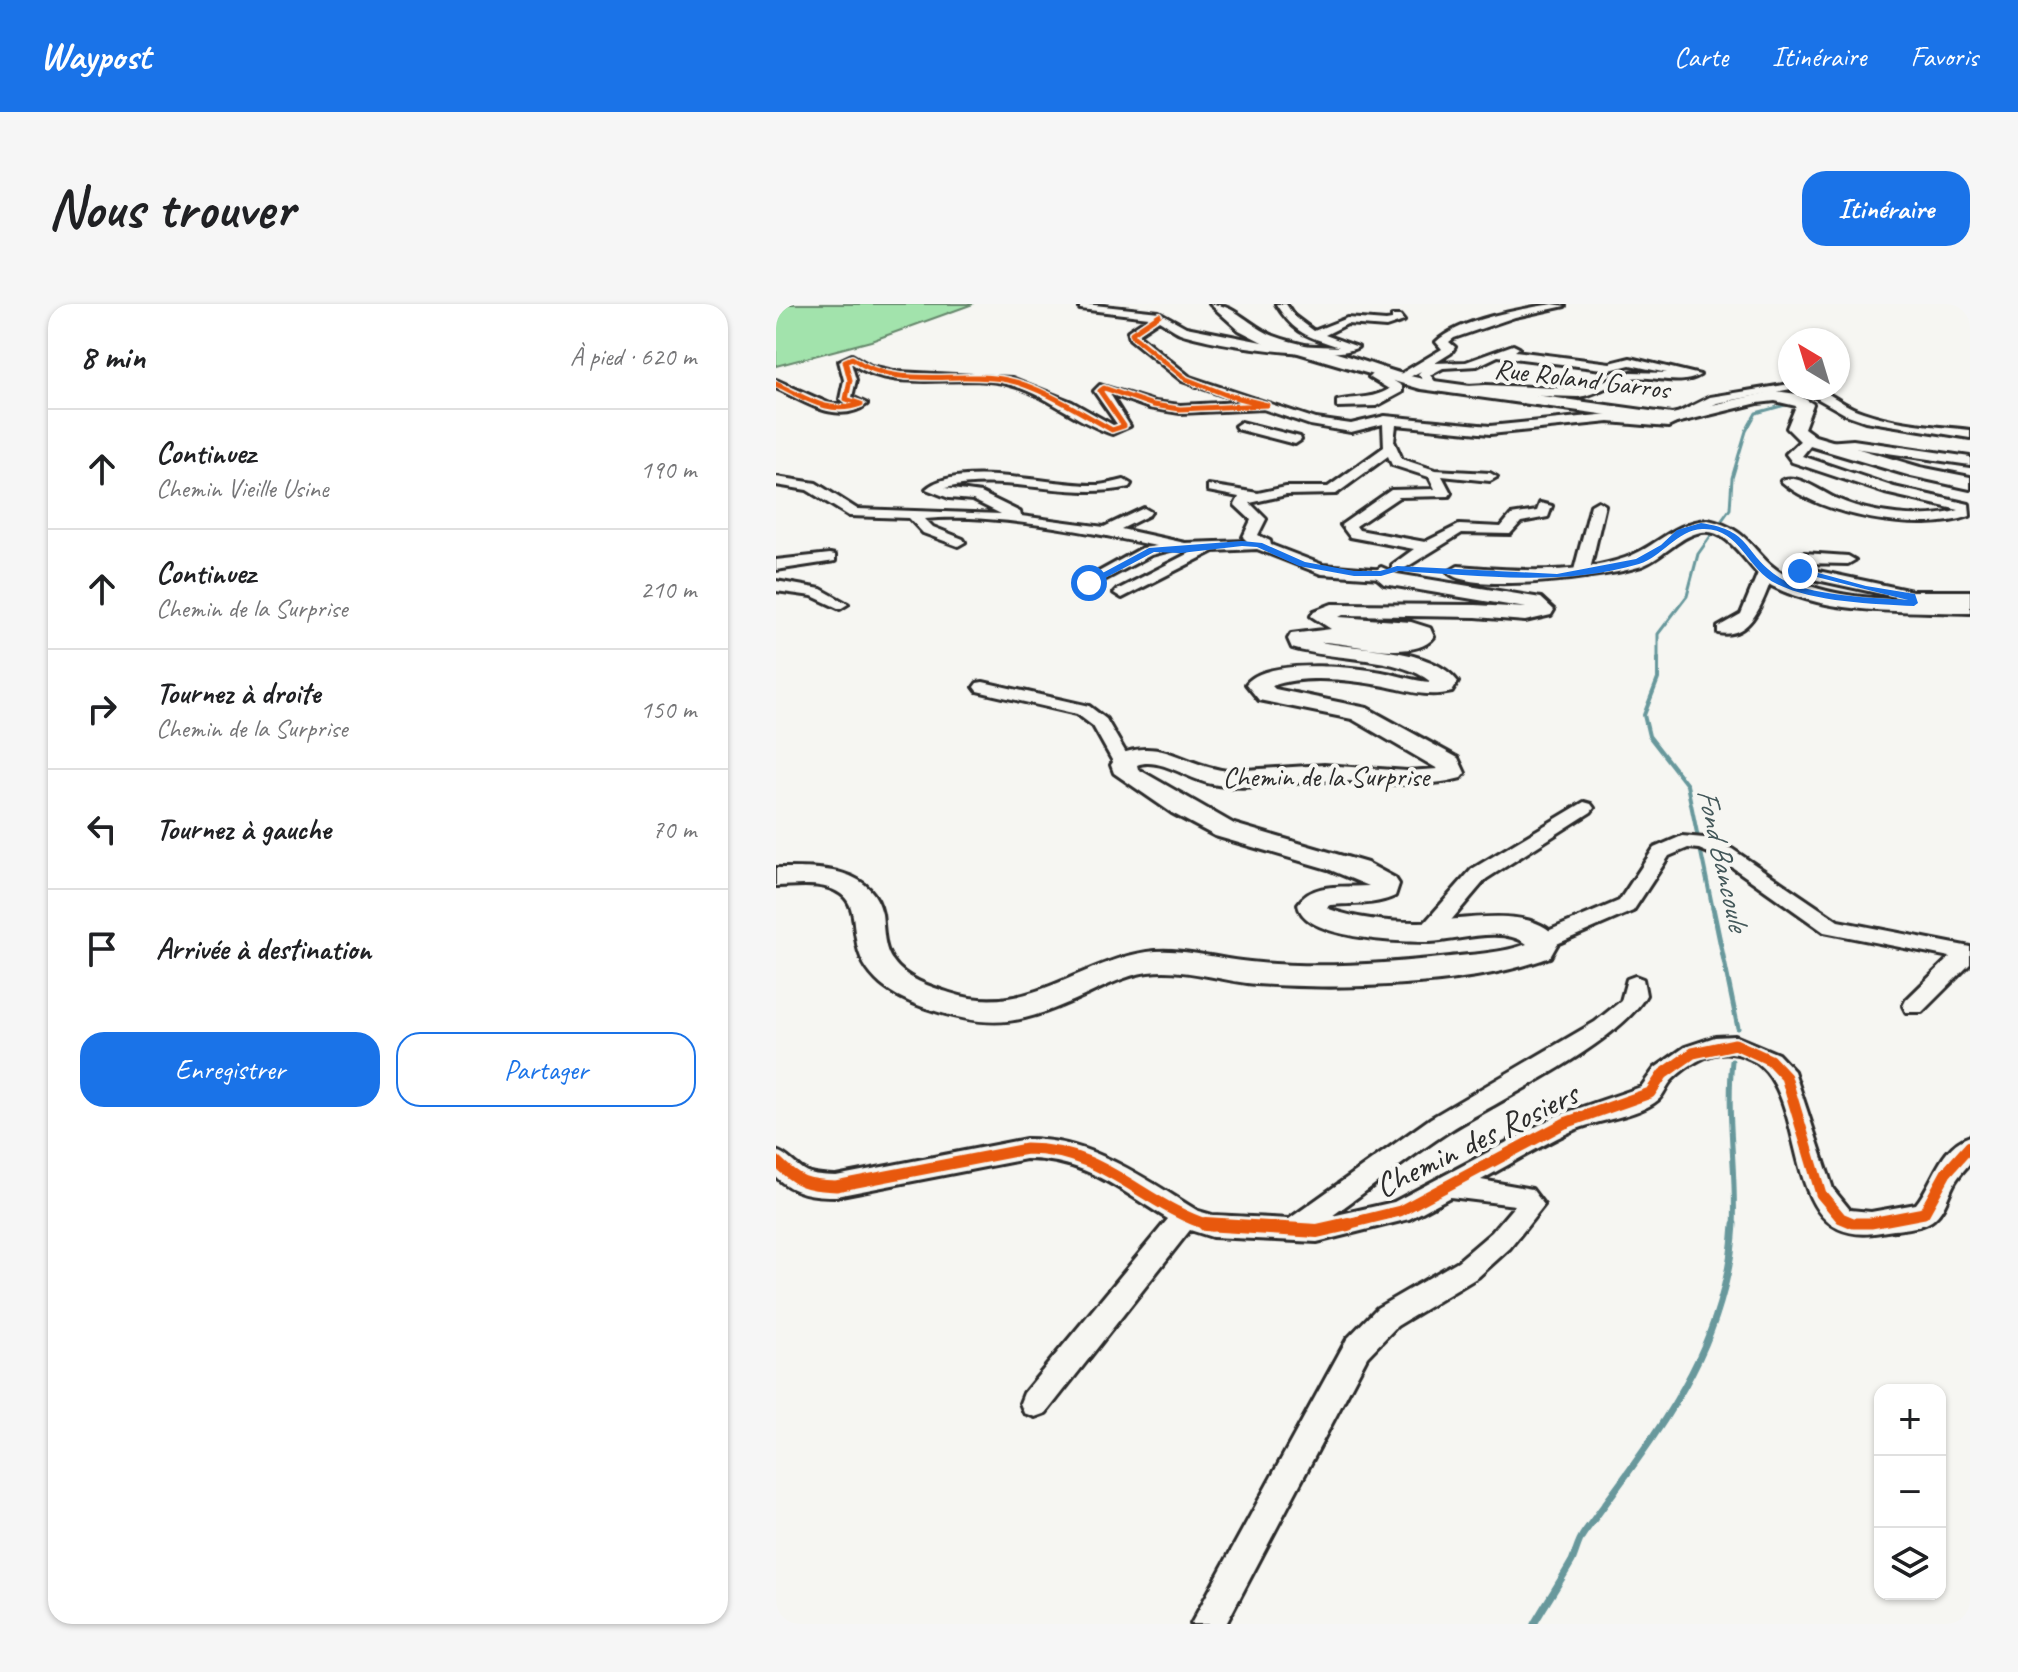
<!DOCTYPE html>
<html lang="fr">
<meta charset="utf-8">
<style>
:root{--surface:#fff;--page:#f6f6f6;--text:#202124;--muted:#757577;--line:#e0e0e0;--accent:#1a73e8}
body{margin:0;font-family:Caveat,sans-serif;background:var(--page);color:var(--text)}
.controls{position:absolute;right:24px;bottom:24px;display:grid;overflow:hidden;border-radius:16px;box-shadow:0 2px 6px #0004}
.controls button{width:72px;height:72px;display:grid;place-items:center;padding:0;border:0;border-bottom:2px solid var(--line);background:var(--surface);color:var(--text);font:40px sans-serif}
.compass{position:absolute;left:1002px;top:24px;width:72px;height:72px;border-radius:50%;background:var(--surface);box-shadow:0 2px 6px #0004;rotate:322deg}
.stop{position:absolute;width:24px;height:24px;margin:-18px;border:6px solid #1a73e8;border-radius:50%;background:#fff}
.stop.end{background:#1a73e8;border-color:#fff;box-shadow:0 2px 8px #0008}
.list{margin:0;padding:0;list-style:none}
h2{display:flex;justify-content:space-between;align-items:center;height:104px;margin:0;padding:0 32px;font-size:34px}
h2 small{font-size:26px;font-weight:400;color:var(--muted)}
.list li{display:grid;grid-template-columns:52px 1fr auto;gap:24px;align-items:center;box-sizing:border-box;height:120px;padding:0 32px;border-top:2px solid var(--line)}
.list b{display:block;font-size:30px;white-space:nowrap}
.list p{margin:0;font-size:26px;white-space:nowrap;color:var(--muted)}
.list em{font-size:26px;font-style:normal;color:var(--muted)}
.actions{display:flex;gap:16px;padding:24px 32px}
.actions a{flex:1;padding:18px 0;border:2px solid var(--accent);border-radius:24px;text-align:center;font-size:28px;color:var(--accent)}
.actions .main{background:var(--accent);color:#fff}
.icon{flex:none;width:44px;height:44px;fill:none;stroke:currentColor;stroke-width:2;stroke-linecap:round;stroke-linejoin:round}
.map{position:relative;flex:none;width:1194px;height:1320px;overflow:hidden;border-radius:24px}
header{display:flex;align-items:center;gap:48px;box-sizing:border-box;height:112px;padding:0 40px;background:var(--accent);color:#fff}
header strong{font-size:38px}
nav{display:flex;gap:44px;margin-inline-start:auto;font-size:28px}
.intro{display:flex;align-items:center;justify-content:space-between;box-sizing:border-box;height:192px;padding:0 48px}
h1{margin:0;font-size:56px}
.button{padding:20px 36px;border-radius:24px;background:var(--accent);color:#fff;font-size:28px;font-weight:700}
main{display:flex;gap:48px;padding:0 48px}
aside{flex:1;background:var(--surface);border-radius:24px;box-shadow:0 2px 6px #0004}
.map>svg:first-child{display:block}
.green{fill:#a2e3ac;stroke:#66876c;stroke-width:2}
.lines{fill:none;stroke-linecap:round;stroke-linejoin:round}
.stream-far3{stroke:#67989c;stroke-width:3}
.stream-far2{stroke:#67989c;stroke-width:4}
.stream-far1{stroke:#67989c;stroke-width:5}
.stream{stroke:#67989c;stroke-width:7}
.street-casing{stroke:#2b2b2b;stroke-width:6}
.secondary-casing{stroke:#2b2b2b;stroke-width:6}
.street{fill:#f6f6f2;fill-rule:evenodd}
.secondary{fill:#f6f6f2;fill-rule:evenodd}
.cycleway-far2-casing{stroke:#f6f6f2;stroke-width:8}
.cycleway-far1-casing{stroke:#f6f6f2;stroke-width:16}
.cycleway-casing{stroke:#f6f6f2;stroke-width:19}
.cycleway-far2{stroke:#e8590c;stroke-width:5}
.cycleway-far1{stroke:#e8590c;stroke-width:11}
.cycleway{stroke:#e8590c;stroke-width:14}
.route{fill:#1a73e8}
.labels{text-anchor:middle;stroke-width:8;stroke-linejoin:round;paint-order:stroke}
.far-street-label{font-size:28px;fill:#2b2b2b;stroke:#f6f6f2}
.far-water-label{font-size:30px;font-style:italic;fill:#44585a;stroke:#f6f6f2}
.street-label{font-size:34px;fill:#2b2b2b;stroke:#f6f6f2}
</style>
<header>
<strong>Waypost</strong>
<nav><a>Carte</a><a>Itinéraire</a><a>Favoris</a></nav>
</header>
<div class="intro"><h1>Nous trouver</h1><a class="button">Itinéraire</a></div>
<main>
<aside>
<h2>8 min<small>À pied · 620 m</small></h2>
<ul class="list">
<li><svg class="icon" aria-label="ahead" viewBox="0 0 24 24"><path d="M12 20V5M6 11l6-6 6 6"/></svg><div><b>Continuez</b><p>Chemin Vieille Usine</p></div><em>190 m</em></li>
<li><svg class="icon" aria-label="ahead" viewBox="0 0 24 24"><path d="M12 20V5M6 11l6-6 6 6"/></svg><div><b>Continuez</b><p>Chemin de la Surprise</p></div><em>210 m</em></li>
<li><svg class="icon" aria-label="right" viewBox="0 0 24 24"><path d="M7 20v-9h11M14 6l5 5-5 5"/></svg><div><b>Tournez à droite</b><p>Chemin de la Surprise</p></div><em>150 m</em></li>
<li><svg class="icon" aria-label="left" viewBox="0 0 24 24"><path d="M17 20v-9H6M10 6l-5 5 5 5"/></svg><div><b>Tournez à gauche</b></div><em>70 m</em></li>
<li><svg class="icon" aria-label="arrive" viewBox="0 0 24 24"><path d="M6 21V4h12l-3 4 3 4H6"/></svg><div><b>Arrivée à destination</b></div></li>
</ul>
<div class="actions"><a class="main">Enregistrer</a><a>Partager</a></div>
</aside>
<div class="map">
<svg width="1194" height="1320" viewBox="0 0 1194 1320">
<rect width="100%" height="100%" fill="#f6f6f2"/>
<filter id="ink" filterUnits="userSpaceOnUse"><feTurbulence type="fractalNoise" baseFrequency=".0125" numOctaves="2"/><feDisplacementMap in="SourceGraphic" scale="16" xChannelSelector="R" yChannelSelector="G"/><feConvolveMatrix kernelMatrix="1 2 1 2 8 2 1 2 1" color-interpolation-filters="sRGB"/></filter>
<g filter="url(#ink)">
<!-- green -->
<path class="green" d="M0,0H197L95,37L0,62Z"/>
<g class="lines">
<!-- stream-far3 -->
<path class="stream-far3" d="M882,356V330L911,292L922,250L954,205L956,174L970,127L980,109L1013,100L1032,84"/>
<!-- stream-far2 -->
<path class="stream-far2" d="M882,354V375L868,411L873,432L911,481L937,606"/>
<!-- stream-far1 -->
<path class="stream-far1" d="M937,604L962,724
M956,757C950,812 961,867 958,922"/>
<!-- stream -->
<path class="stream" d="M758,1320C770,1299 784,1278 796,1257C800,1248 802,1237 808,1229C880,1129 950,1048 958,920"/>
<!-- street casing -->
<g class="street-casing">
<path id="street" d="M309,0L383,8L410,23L496,40L563,43C532,32 519,31 500,0H510L518,12L538,27L571,14L610,17L616,16V12H624L628,17L610,23L571,20L549,31L582,43C557,59 434,40 404,29C397,26 390,20 383,16L362,30L414,73L540,115L575,120L609,112L714,122L833,110L890,115L934,93L1014,80V84H1020L941,99L892,123L833,118L714,130L620,121L618,137L626,155L659,166L714,169L721,173L714,177L666,172L675,189L673,192L623,193L580,222L583,226L649,238L683,221L725,223L735,211L761,207L764,199L776,202L772,213L745,218L734,230L686,229L621,269L616,267V261L638,245L574,233L565,221L615,186L659,185L653,173L616,161L612,152L560,190L510,191L474,199L490,215L482,231L494,237L495,241L547,261L610,266L613,269L605,274L545,270L481,245L438,247L346,294L338,289L341,286L417,247L398,245L375,251L313,284L308,282V276L366,244L381,242C314,228 216,209 149,215L157,223L187,235L189,238L182,242L147,229L133,214L73,212L31,186L0,181V173L40,179L81,205L225,210L197,196L173,194L150,185C182,156 282,183 323,181C331,180 340,178 348,176L355,180L353,183C293,197 230,169 169,184L205,189L244,208L245,212L328,223L368,204L375,208L373,211L345,225L409,239L471,237L467,233L475,216L459,201L463,193L432,187V181L482,189L510,183H552L608,143L607,120L575,128L534,121L487,105L404,109L373,104L334,90L354,122L336,130C300,118 269,89 231,80C182,68 119,91 75,59L80,76L76,93L91,100C62,122 28,97 0,84V76L54,100H73L64,95L68,76L63,57L76,51L95,62L122,68L236,74L296,98L337,121L341,120L318,87L324,81L379,98L404,101L466,98L406,77L354,35L352,27L373,13L304,5V1Z
M777,0L789,2L739,13L678,34L673,38L679,43L675,49L659,59L690,58L737,41L743,44L739,47L834,59L854,54L924,71C905,83 877,71 856,74C837,77 822,91 802,93L673,89V83L710,81L802,85L855,68L891,69L854,61L834,66L722,52L701,62L667,64L654,71L661,80L655,84L642,70L645,67L626,77L616,75L666,45L660,38C684,15 745,5 777,0Z
M600,66L626,82V88L600,102L561,103V97C580,92 595,96 613,85L593,73Z
M1023,84C1056,84 1059,99 1087,108C1121,120 1158,122 1194,126V134L1089,117L1069,110Z
M465,118L524,133L525,136L519,140L461,125L459,122Z
M1028,133L1039,136L1026,152L1118,183L1193,200L1194,212C1145,230 1044,212 1005,177C1018,167 1047,189 1061,195C1094,210 1148,217 1183,206L1109,189L1016,158L1010,150Z
M1077,136L1194,153V161L1077,144L1050,146L1044,142L1050,138Z
M822,197L829,201L813,270L810,273H800L797,270L815,201Z
M1028,249L1072,252L1079,256L1072,260L1028,259L1042,267L1136,287H1194V297H1145L1144,302H1132L1129,295L1032,274L1011,262L1016,253Z
M54,250L59,251V257L0,266V256Z
M990,264L998,269C988,293 977,336 942,329V323L965,310L982,269Z
M0,277L45,285L72,300L64,305L36,292L0,287Z
M207,378L313,402L330,415L357,461L355,465H341L317,422L301,410L201,387L198,383L201,379Z
M808,498L815,500L818,504L815,508L710,575L660,634H644L641,629L644,624L696,565Z
M906,532L928,534L956,545L1062,617L1194,643V660L1146,708H1130L1127,702L1130,696L1174,653L1048,628L942,553L923,545L912,544L893,552L857,607L776,642H760L757,637L760,632L843,597L878,544Z
M859,672L867,675L870,691C845,738 725,795 675,826C634,852 595,884 556,912L618,898L780,812L865,783L879,764L909,743L939,733L959,732L1002,750L1018,767L1057,885L1074,906L1095,908L1140,900C1158,878 1164,842 1194,832V859C1189,865 1183,871 1179,878C1172,890 1169,906 1158,915C1147,925 1120,925 1105,928C988,950 1047,759 955,749C935,746 910,762 896,776C890,782 888,791 882,796C862,813 820,816 796,827C765,841 735,860 705,876L756,885L768,901L734,944L702,973L621,1022L591,1053L450,1320H415L571,1035L601,1004L682,957L716,928L739,901L674,893L633,915L541,938L436,933L414,926L270,1109L259,1113L248,1109L244,1099L248,1089L392,915C344,886 309,855 250,855L60,892C38,892 17,890 0,873V847C10,850 14,856 22,862C33,872 46,871 60,872L250,835C316,835 368,874 422,907L436,911L513,915L655,814L819,718L845,697L851,675Z"/>
</g>
<!-- secondary casing -->
<g class="secondary-casing">
<path id="secondary" d="M434,0C458,0 475,23 498,32C519,40 542,43 564,50C596,59 625,72 658,77L896,110L999,87L1021,90L1037,100L1028,124L1039,132L1144,163L1194,173V185L1135,172L1027,140L1011,124L1020,102L999,97L982,99L896,120L645,85L488,39L463,26Z
M932,216C978,226 976,254 1011,272C1064,301 1135,294 1194,297V309C1130,306 1055,312 996,282C973,269 956,224 926,228C904,231 888,253 868,261C839,273 690,291 672,268L682,262C736,266 796,272 849,254C879,244 898,218 932,216Z
M605,263L621,270L765,294L778,306L775,311L749,317L700,313L567,311L563,313L635,318L654,324L658,333C638,359 574,338 545,338C584,346 656,343 682,378L676,388C651,394 633,387 609,382C576,376 528,370 496,382L499,385L591,404L682,454L689,469L685,474C638,487 593,475 545,477C509,478 472,487 436,480C413,476 383,452 361,461L362,465L458,520L591,559L619,574L623,580L619,592C597,602 577,599 554,601L551,603L553,605C581,615 611,618 640,618C679,619 758,597 783,637L774,653C696,683 564,686 480,680C445,677 408,663 372,668C350,671 330,682 310,691C248,719 219,727 153,705C117,693 85,675 80,634C77,619 79,600 65,590C47,577 20,582 0,582V564C39,564 96,561 106,610C108,625 107,645 117,657C129,675 155,683 174,689C250,714 300,659 371,648C405,643 440,655 474,658C541,665 607,660 674,653C700,650 727,649 751,640C725,621 682,637 653,638C624,638 526,635 522,600C537,577 569,584 593,582L552,565L439,532L396,509L338,469L335,461L342,451C386,432 410,463 452,467L548,461L631,467L662,465L576,415L483,396L470,380C489,354 577,363 606,368C622,371 638,377 655,378C622,351 558,357 516,344L512,335L515,330L555,325L535,312L538,307L556,300L700,301L750,304L608,280L595,269Z"/>
</g>
<!-- street -->
<use href="#street" class="street"/>
<!-- secondary -->
<use href="#secondary" class="secondary"/>
<!-- cycleway-far2 casing -->
<g class="cycleway-far2-casing">
<path id="cycleway-far2" d="M0,80C29,93 52,112 85,100L70,95L74,76L69,57L76,54C121,87 180,66 231,76C263,82 307,110 336,126L348,122L324,87L328,84L377,101L404,105L491,101L451,91L410,75L358,33L356,29L383,11"/>
</g>
<!-- cycleway-far1 casing -->
<g class="cycleway-far1-casing">
<path id="cycleway-far1" d="M0,857C21,878 30,881 60,882L250,845C329,845 365,900 435,922
M563,922L624,907L789,819L874,789L887,770L917,749L959,740L994,756L1010,773L1045,890L1065,914L1077,919H1095L1148,909L1170,869L1194,842"/>
</g>
<!-- cycleway casing -->
<g class="cycleway-casing">
<path id="cycleway" d="M429,920L541,927L572,920"/>
</g>
<!-- cycleway-far2 -->
<use href="#cycleway-far2" class="cycleway-far2"/>
<!-- cycleway-far1 -->
<use href="#cycleway-far1" class="cycleway-far1"/>
<!-- cycleway -->
<use href="#cycleway" class="cycleway"/>
</g>
</g>
<!-- route -->
<path class="route" d="M925,219C978,227 965,248 1004,274C1031,292 1099,294 1132,296L1021,268L1024,264L1090,282L1139,290L1142,299L1138,302C1097,300 1037,298 1001,280C971,266 964,223 926,225C901,226 886,253 863,260C785,283 702,271 622,267L605,272H578L523,262L481,243L466,242L405,249L378,248L316,281L308,279L373,244L466,237L486,239L529,258L578,267H604L621,262L781,270L860,255L885,241L901,226Z"/>
<g class="labels">
<!-- far-street labels -->
<g class="far-street-label">
<text transform="translate(806 74) rotate(7)" y="10">Rue Roland Garros</text>
<text x="550" y="482">Chemin de la Surprise</text>
</g>
<!-- far-water labels -->
<g class="far-water-label">
<text transform="translate(947 555) rotate(77)" y="10">Fond Bancoule</text>
</g>
<!-- street labels -->
<g class="street-label">
<text transform="translate(700 835) rotate(-26)" y="12">Chemin des Rosiers</text>
</g>
</g>
</svg>
<div class="controls">
<button>+</button>
<button>−</button>
<button><svg class="icon" aria-label="layers" viewBox="0 0 24 24"><path d="M12 4l9 5-9 5-9-5zM3 14l9 5 9-5"/></svg></button>
</div>
<svg class="compass" viewBox="-18 -18 36 36"><path d="M0-13l5 13h-10z" fill="#e53935"/><path d="M0 13l5-13h-10z" fill="#757577"/></svg>
<div class="stop" style="left:313px;top:279px"></div>
<div class="stop end" style="left:1024px;top:267px"></div>
</div>
</main>
